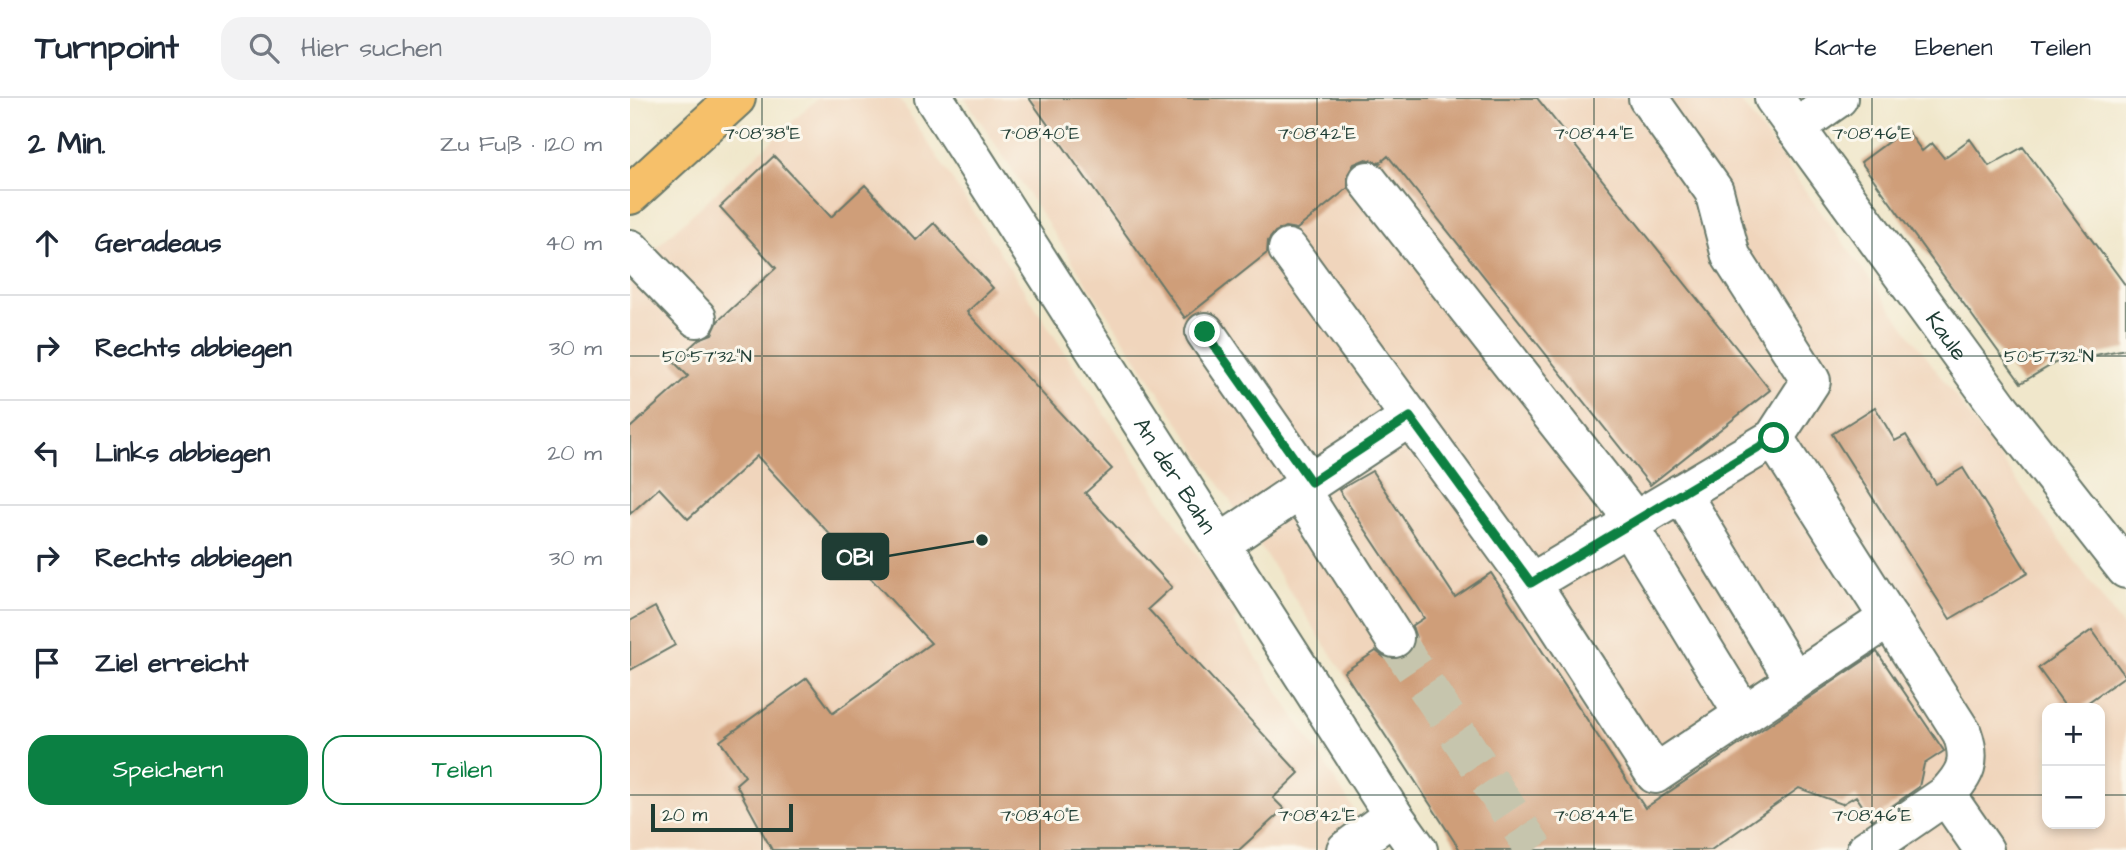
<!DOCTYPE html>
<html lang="de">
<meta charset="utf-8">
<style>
:root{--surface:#fff;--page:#f2f2f3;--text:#1f2937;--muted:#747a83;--line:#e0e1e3;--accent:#0b8043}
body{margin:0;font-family:"Architects Daughter",sans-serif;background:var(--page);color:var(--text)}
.controls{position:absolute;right:21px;bottom:21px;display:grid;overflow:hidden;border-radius:14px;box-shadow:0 4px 10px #0003}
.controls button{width:63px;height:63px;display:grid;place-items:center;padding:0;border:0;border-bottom:2px solid var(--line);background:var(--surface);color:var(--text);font:35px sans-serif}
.scale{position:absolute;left:21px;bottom:18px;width:142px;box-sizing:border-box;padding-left:7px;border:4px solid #1f3d34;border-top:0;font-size:19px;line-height:24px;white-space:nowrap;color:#1f3d34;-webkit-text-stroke:5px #fbf7ec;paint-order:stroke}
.stop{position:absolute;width:21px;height:21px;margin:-16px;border:5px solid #0b8043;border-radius:50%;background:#fff}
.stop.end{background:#0b8043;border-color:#fff;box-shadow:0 2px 7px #0008}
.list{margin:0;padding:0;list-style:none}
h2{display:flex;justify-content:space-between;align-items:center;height:91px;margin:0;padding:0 28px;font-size:30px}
h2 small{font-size:23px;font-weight:400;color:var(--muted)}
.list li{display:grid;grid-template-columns:46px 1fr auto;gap:21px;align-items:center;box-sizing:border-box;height:105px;padding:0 28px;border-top:2px solid var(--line)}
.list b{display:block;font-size:26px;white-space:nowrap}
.list em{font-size:23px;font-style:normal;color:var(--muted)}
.actions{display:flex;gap:14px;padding:21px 28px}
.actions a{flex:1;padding:16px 0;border:2px solid var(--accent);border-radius:21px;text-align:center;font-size:24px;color:var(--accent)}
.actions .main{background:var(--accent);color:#fff}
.icon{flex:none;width:38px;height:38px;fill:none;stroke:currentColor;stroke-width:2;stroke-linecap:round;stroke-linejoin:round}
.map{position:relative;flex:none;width:1496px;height:752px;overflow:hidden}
header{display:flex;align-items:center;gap:42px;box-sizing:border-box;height:98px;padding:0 35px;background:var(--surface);border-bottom:2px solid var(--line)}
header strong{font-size:33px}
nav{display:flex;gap:38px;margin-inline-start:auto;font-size:24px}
.search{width:490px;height:63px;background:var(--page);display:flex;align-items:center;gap:18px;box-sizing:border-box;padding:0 24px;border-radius:21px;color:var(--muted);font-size:26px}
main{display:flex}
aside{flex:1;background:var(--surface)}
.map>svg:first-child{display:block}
.built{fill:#f0d5bc;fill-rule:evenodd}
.building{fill:#cf9e79}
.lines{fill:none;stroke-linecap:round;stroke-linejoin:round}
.minor-tunnel{stroke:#c6c5ad;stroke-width:38;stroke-dasharray:38 19;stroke-linecap:butt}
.minor-casing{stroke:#687869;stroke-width:42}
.major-casing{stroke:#687869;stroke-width:42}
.minor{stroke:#fff;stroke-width:38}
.major{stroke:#f6c06b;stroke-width:38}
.route{stroke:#0b8043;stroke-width:9}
.ticks{fill:none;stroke:#1f3d34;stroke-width:2;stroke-opacity:0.45}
.labels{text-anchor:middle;stroke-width:6;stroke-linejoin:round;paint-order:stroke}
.street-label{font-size:23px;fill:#1f3d34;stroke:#fbf7ec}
.ticks-label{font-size:18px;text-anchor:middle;fill:#1f3d34;stroke:#fbf7ec;stroke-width:6;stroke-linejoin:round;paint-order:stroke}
.leader{fill:none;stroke:#1f3d34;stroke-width:2.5}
.callout-dot{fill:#1f3d34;stroke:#fbf7ec;stroke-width:2.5}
.callout{fill:#1f3d34;stroke:#1f3d34;stroke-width:2.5}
.callout-label{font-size:24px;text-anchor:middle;font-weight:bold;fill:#fff}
</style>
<header>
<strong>Turnpoint</strong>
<div class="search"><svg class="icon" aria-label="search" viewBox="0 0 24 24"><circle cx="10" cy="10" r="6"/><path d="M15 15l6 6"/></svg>Hier suchen</div>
<nav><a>Karte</a><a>Ebenen</a><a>Teilen</a></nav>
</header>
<main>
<aside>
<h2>2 Min.<small>Zu Fuß · 120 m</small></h2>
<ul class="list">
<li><svg class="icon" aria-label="ahead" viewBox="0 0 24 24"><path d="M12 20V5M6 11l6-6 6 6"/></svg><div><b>Geradeaus</b></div><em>40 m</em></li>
<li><svg class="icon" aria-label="right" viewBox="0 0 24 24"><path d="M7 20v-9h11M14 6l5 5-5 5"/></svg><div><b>Rechts abbiegen</b></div><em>30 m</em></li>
<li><svg class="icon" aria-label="left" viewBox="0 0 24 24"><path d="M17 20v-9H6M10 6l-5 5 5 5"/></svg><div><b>Links abbiegen</b></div><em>20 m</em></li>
<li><svg class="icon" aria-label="right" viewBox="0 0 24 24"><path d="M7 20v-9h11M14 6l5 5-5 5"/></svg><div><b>Rechts abbiegen</b></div><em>30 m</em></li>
<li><svg class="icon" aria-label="arrive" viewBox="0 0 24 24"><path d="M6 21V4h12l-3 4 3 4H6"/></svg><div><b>Ziel erreicht</b></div></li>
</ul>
<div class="actions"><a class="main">Speichern</a><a>Teilen</a></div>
</aside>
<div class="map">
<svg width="1496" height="752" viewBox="0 0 1496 752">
<rect width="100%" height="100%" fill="#fbf7ec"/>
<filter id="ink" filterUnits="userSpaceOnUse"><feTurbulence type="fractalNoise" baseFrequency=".0143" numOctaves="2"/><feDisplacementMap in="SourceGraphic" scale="14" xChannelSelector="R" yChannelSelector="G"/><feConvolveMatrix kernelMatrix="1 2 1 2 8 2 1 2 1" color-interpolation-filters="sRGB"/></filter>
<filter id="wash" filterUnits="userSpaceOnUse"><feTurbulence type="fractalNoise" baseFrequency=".00686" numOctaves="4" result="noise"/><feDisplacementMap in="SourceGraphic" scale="28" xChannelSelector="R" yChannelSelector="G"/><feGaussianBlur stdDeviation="1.57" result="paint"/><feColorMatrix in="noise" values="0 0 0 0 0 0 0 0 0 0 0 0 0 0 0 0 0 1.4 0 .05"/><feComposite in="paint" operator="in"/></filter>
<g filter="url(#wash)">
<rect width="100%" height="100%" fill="#f0e7cb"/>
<!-- built -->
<path class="built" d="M188,0H269L608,520L603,523L750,752H0V174Z
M335,0H1108L1496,533V752H830ZM1417,610H1470V726H1417Z"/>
<g id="blocks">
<!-- building -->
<path class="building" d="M399,0H907L1140,292L1020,387L758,58L750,65L736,61L724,66L718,76V90L667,131L655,129L645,134L638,143L637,155L555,220Z
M1276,31L1292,53L1302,45L1314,60L1340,41L1359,68L1393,49L1496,188V251L1425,265L1391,285L1231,64Z
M144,58L201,119L235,87L286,142L304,125L363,190L337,214L482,371L455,395L542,489L518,511L669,675L643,700L654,711L609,752H142L106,686L115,678L90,643L177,580L203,615L301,545L127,358L58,421L29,390L0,416V330L58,278L44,264L69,241L82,236L88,223L146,170L90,109Z
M1245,309L1265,343L1276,337L1306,386L1333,370L1398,475L1320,521L1202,336Z
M742,373L825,499L861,475L1015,710L1247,554L1314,653L1294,666L1289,689L1242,722L1226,698L1212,706L1169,690L1081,752H830L714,574L746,553L755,560L764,562L776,558L783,551L786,540L782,528L794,520L709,392Z
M25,509L45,547L0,572V523Z
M1462,532L1495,578L1450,610H1437L1408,570Z"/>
</g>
</g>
<g filter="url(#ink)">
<use href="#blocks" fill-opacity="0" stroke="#687869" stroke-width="2"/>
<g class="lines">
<!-- minor-tunnel -->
<path class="minor-tunnel" d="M764,540L905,752"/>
<!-- minor casing -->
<g class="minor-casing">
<g id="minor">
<path id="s1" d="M304,0L763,717L788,752"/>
<path id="s2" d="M1144,0L1369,309L1496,471"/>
<path d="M1165,30L1208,0"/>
<path d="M738,83L1005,423"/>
<path d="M0,151L67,220"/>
<path d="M658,151L901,485L1144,340L1181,283L1101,158L1084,93L1018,0"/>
<path d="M575,234L680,385L590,446"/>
<path d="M1144,340L1332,635C1342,663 1336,676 1316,697L1236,752"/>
<path d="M680,385L780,319"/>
<path d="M670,392L764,540"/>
<path d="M1051,395L1165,583"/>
<path d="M998,427L1114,617"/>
<path d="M901,485L1025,676L1259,520"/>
<path d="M1316,697L1354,752"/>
<path d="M716,752L763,717"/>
</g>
</g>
<!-- major casing -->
<g class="major-casing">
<path id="major" d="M0,97L106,0"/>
</g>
<!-- minor -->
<use href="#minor" class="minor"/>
<!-- major -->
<use href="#major" class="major"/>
</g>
</g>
<g class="lines" filter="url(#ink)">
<!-- route -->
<path class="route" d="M575,234L681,384L780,319L901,485L1144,340"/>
</g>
<!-- ticks -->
<path class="ticks" d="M132,0V752M410,0V752M687,0V752M964,0V752M1242,0V752M0,258H1496M0,697H1417M1470,697H1496"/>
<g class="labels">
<!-- street labels -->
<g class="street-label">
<text dy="8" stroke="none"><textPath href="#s2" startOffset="294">Kaule</textPath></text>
<text dy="8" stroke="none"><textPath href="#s1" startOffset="448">An der Bahn</textPath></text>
</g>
</g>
<g class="ticks-label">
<text x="132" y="41">7°08'38"E</text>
<text x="410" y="41">7°08'40"E</text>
<text x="687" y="41">7°08'42"E</text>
<text x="964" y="41">7°08'44"E</text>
<text x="1242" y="41">7°08'46"E</text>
<text x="77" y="264">50°57'32"N</text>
<text x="1419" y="264">50°57'32"N</text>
<text x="410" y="723">7°08'40"E</text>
<text x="687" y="723">7°08'42"E</text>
<text x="964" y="723">7°08'44"E</text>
<text x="1242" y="723">7°08'46"E</text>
</g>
<!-- callouts -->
<path class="leader" d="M352 442L258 458"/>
<circle class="callout-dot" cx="352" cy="442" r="7"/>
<rect class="callout" x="193" y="436" width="65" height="45" rx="7"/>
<g class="callout-label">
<text x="225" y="467">OBI</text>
</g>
</svg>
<div class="controls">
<button>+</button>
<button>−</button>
</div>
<div class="scale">20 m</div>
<div class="stop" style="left:1144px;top:340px"></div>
<div class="stop end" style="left:575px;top:234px"></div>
</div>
</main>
